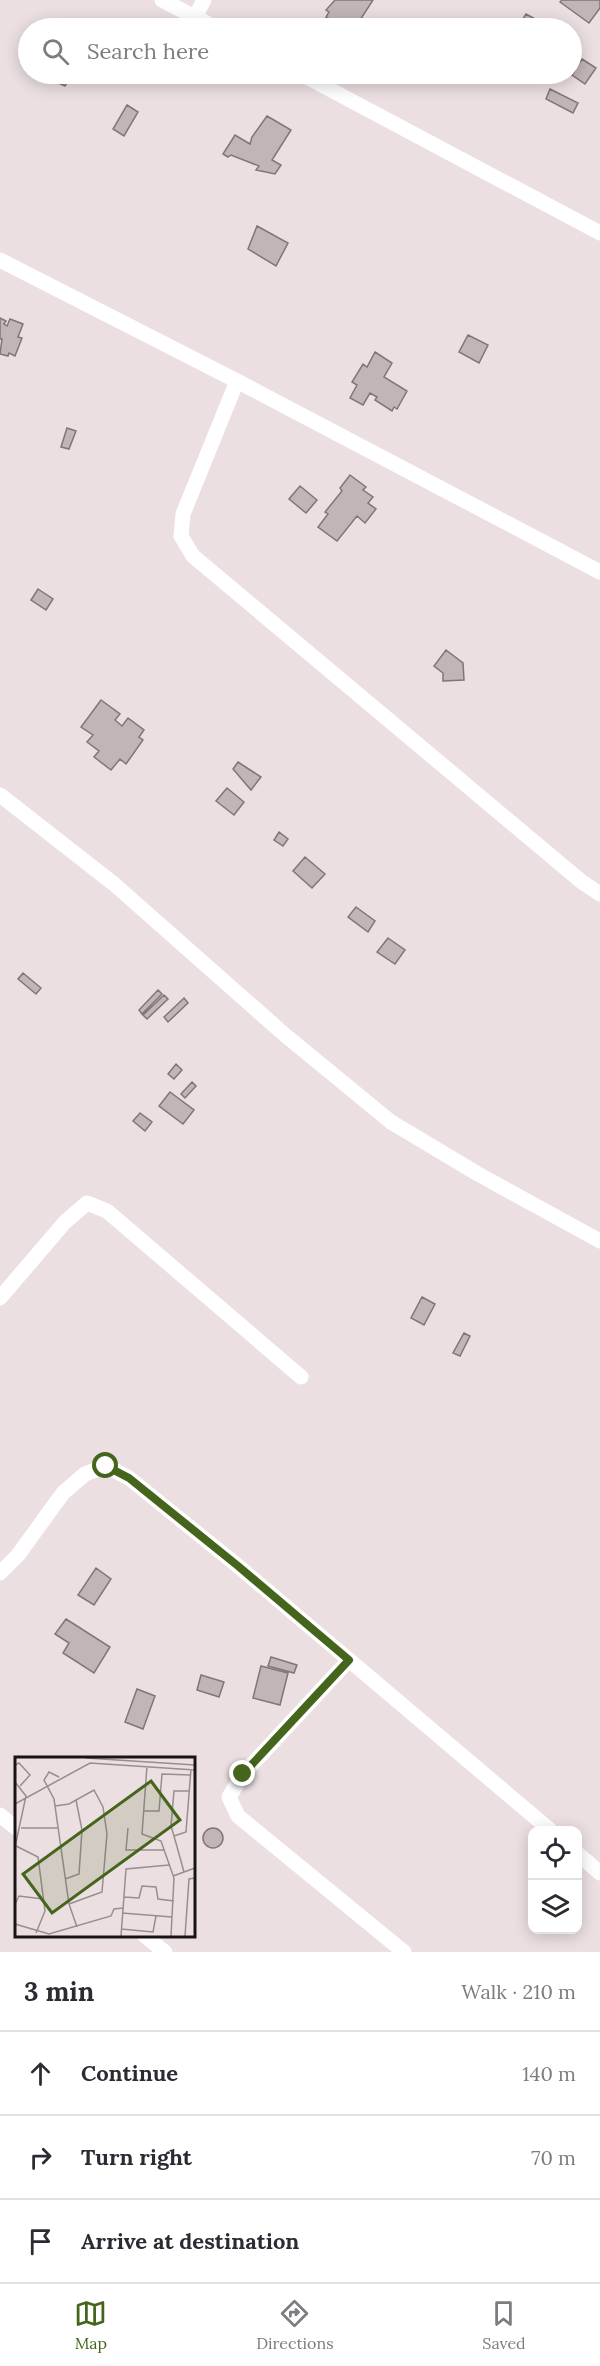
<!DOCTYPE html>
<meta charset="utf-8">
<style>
:root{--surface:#fff;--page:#f7f7f7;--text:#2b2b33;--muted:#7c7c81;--line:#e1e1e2;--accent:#44651b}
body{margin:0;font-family:Lora,serif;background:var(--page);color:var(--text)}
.controls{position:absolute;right:18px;bottom:18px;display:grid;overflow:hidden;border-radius:12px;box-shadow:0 3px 15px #0003}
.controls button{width:54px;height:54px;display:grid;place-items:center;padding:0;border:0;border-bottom:2px solid var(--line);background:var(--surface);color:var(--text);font:30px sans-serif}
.stop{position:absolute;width:18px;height:18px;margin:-14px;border:4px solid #44651b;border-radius:50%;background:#fff}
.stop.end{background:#44651b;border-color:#fff;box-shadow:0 2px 6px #0008}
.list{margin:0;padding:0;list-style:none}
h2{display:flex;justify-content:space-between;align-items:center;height:78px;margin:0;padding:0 24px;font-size:26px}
h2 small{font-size:20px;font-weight:400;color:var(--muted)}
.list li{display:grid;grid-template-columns:39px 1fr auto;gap:18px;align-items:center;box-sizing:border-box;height:84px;padding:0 24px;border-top:2px solid var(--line)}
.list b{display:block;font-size:22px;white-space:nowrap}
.list em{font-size:20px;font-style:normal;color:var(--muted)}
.icon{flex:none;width:33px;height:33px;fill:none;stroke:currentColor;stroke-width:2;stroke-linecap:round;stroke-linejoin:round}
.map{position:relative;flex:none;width:600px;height:1952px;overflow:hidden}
.search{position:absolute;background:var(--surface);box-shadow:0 3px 15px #0003;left:18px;right:18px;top:18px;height:66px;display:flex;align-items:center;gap:15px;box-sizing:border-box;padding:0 21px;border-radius:33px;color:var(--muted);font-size:22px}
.sheet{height:330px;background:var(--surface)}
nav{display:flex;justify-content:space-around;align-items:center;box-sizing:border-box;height:84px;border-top:2px solid var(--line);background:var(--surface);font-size:16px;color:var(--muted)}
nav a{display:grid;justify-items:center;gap:3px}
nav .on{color:var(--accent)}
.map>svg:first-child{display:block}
.building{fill:#c1b5b7;stroke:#817577;stroke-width:1.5}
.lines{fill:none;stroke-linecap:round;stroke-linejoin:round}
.minor{stroke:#fff;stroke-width:15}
.route{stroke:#44651b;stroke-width:8}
.inset-road{fill:none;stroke:#978e8f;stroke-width:1.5}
.view{fill:#44651b;fill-opacity:0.15;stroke:#44651b;stroke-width:3}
.inset-edge{fill:none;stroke:#181415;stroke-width:3}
</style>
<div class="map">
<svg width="600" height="1952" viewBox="0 0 600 1952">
<rect width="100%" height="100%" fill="#ebdfe1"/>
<!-- building -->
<path class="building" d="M335,0H373L355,28L346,27L345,28H326L331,20L326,17L329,12L326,10Z
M562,0H600V8L589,23L560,2Z
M526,14L544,24L541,28H533L521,22Z
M582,59L596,68L585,84L572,75Z
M39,74H72L65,86Z
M550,89L578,103L573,113L546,99Z
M127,105L138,112L124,136L113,129Z
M267,116L291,130L272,160L281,165L275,174L256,170L259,166L231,155L228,157L223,154L235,135L250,144L252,137Z
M257,226L288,243L276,266L248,249Z
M0,318L6,321L4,324L7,326L10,319L23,324L18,337L22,338L15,356L9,353L8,356L0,354L2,339H0Z
M468,335L488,345L479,363L459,352Z
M375,352L392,363L384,377L407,391L397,409L394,407L392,411L375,400L377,397L370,393L363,405L350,398L357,385L352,382L363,364L367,367Z
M67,428L76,431L69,449L61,447Z
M350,475L366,487L363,490L373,497L368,503L376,509L365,523L357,516L337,541L318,527L328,514L325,512L342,491L340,488Z
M300,486L317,500L306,513L289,499Z
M38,589L53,599L46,610L31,600Z
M446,650L463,663L464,680L443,681V673L434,666Z
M101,700L120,714L115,720L122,726L128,718L144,730L139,737L143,740L126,764L120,759L111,770L94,757L99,751L87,742L93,735L81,727Z
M238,762L261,777L251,790L233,769Z
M227,788L244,802L234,815L216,801Z
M279,832L288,839L283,846L274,840Z
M305,857L325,874L312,888L293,871Z
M356,907L375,921L368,932L348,917Z
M388,938L405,950L395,964L377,952Z
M23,973L41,988L36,994L18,979Z
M158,990L162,994L142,1014L139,1010Z
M164,995L168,999L147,1019L143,1015Z
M184,998L188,1003L168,1022L164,1017Z
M176,1064L182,1070L174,1079L168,1074Z
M192,1082L196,1086L185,1098L181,1094Z
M170,1092L194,1110L183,1124L159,1106Z
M140,1113L152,1122L145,1131L133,1121Z
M422,1297L435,1304L424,1325L411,1318Z
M464,1333L470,1336L460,1356L453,1353Z
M96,1568L111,1579L94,1605L78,1595Z
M66,1619L110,1647L94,1673L63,1653L69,1643L55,1634Z
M271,1657L297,1665L294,1673L268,1666Z
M261,1666L288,1673L280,1705L253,1698Z
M201,1675L224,1682L219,1697L197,1690Z
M137,1689L155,1696L143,1729L125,1722Z
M203 1838a10 10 0 1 1 20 0a10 10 0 1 1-20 0Z"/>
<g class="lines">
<!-- minor -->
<path class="minor" d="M162,0L216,28
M195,17L204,0
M301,74L600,233
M0,260L237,381L600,572
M237,381L183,514L181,536L193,556L582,882L600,894
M0,795L114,884L285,1035L391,1122L478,1174L600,1241
M0,1298L65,1222L87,1203L107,1211L301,1377
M0,1573L18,1555L63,1493L85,1474L106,1466L129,1478L238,1566L550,1830
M349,1660L243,1774L229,1797L238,1816L404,1952
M0,1815L16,1828
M578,1854L600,1873
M145,1936L165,1952"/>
</g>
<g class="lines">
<!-- route -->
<path class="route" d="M106,1466L129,1478L238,1566L349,1660L243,1774"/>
</g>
<!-- overview -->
<g transform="translate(15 1757)">
<rect width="180" height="180" fill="#ebdfe1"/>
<path class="inset-road" d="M71,1L180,8M0,8L4,6L15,18L5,29M132,9L127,77L146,84L159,121L156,179M44,20L34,15L29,23L39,42L54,147L62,170M0,25L11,39L0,90M0,47L75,6L180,13M40,49L54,47L79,33L88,50L92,77L87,135L54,147M129,54H144L147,17L176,18M6,71H43M113,71L111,93H149M159,79L156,69L159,34H174M1,89L23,100L30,154L21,176M169,115L159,79L171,75L176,12M158,119L180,111M50,122L64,117L67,73L61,43M109,140L124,141L127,129L141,130L143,142L159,144M0,147L4,139L28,142M107,156L157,160M0,167L34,177L96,159L99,152L108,151M106,172L138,175L141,159M106,179L111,112L154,108M170,179L174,122L180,121"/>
<path class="view" d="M136,24L165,63L37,156L8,117Z"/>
<rect width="180" height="180" class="inset-edge"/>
</g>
</svg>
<div class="controls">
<button><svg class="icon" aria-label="locate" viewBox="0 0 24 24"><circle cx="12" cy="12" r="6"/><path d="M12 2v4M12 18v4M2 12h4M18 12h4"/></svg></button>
<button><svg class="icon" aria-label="layers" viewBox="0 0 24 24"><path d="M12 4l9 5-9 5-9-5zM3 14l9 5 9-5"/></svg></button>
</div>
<div class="stop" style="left:106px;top:1466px"></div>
<div class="stop end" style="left:243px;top:1774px"></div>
<div class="search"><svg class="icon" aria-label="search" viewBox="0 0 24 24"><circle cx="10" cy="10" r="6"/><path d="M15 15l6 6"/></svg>Search here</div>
</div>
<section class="sheet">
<h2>3 min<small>Walk · 210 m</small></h2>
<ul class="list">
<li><svg class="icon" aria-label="ahead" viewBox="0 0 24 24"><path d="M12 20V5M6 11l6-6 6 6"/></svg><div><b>Continue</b></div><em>140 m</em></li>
<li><svg class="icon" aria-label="right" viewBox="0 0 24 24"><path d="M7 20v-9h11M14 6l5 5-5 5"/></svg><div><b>Turn right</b></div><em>70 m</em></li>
<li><svg class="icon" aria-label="arrive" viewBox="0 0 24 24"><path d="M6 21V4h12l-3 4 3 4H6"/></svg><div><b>Arrive at destination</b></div></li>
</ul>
</section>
<nav>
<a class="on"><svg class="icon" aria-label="map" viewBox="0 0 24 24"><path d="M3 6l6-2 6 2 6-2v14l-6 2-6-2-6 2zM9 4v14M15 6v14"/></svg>Map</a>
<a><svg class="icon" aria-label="directions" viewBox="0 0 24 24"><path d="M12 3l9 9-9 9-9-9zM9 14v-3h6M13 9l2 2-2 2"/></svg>Directions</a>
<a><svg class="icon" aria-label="saved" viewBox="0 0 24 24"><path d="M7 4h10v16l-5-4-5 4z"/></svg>Saved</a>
</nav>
